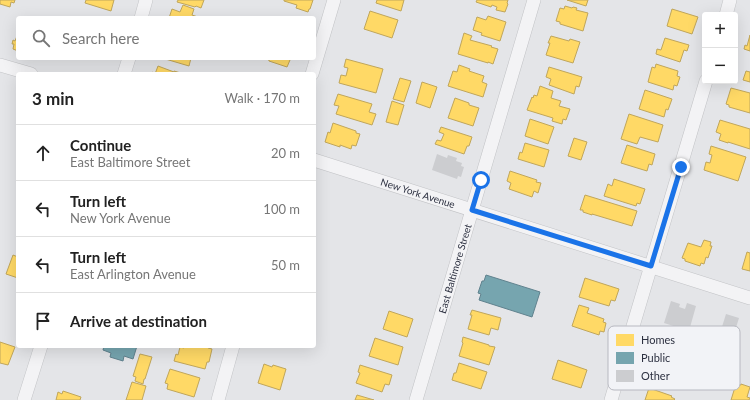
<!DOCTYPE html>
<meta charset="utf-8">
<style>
:root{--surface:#fff;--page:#f6f6f6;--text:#222;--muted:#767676;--line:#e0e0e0}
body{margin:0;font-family:Lato,sans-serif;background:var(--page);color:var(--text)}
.controls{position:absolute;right:12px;top:12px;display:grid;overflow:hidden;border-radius:4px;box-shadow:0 4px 16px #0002}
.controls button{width:36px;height:36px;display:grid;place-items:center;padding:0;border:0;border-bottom:1px solid var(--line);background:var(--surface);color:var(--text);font:20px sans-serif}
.stop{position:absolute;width:12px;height:12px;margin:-9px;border:3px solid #1a73e8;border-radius:50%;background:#fff}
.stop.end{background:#1a73e8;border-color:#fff;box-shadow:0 1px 4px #0008}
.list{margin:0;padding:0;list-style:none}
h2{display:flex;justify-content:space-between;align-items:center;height:52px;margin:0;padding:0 16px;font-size:17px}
h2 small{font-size:13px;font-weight:400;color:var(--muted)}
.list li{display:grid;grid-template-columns:26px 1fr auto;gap:12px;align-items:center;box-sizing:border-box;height:56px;padding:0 16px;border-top:1px solid var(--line)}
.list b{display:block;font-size:15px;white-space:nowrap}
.list p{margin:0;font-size:13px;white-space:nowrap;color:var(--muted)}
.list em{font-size:13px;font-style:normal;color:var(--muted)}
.icon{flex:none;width:22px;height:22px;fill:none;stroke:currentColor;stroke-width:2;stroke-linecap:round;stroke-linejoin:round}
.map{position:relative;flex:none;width:750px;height:400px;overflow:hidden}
.search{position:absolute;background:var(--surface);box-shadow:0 4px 16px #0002;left:16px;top:16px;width:300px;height:44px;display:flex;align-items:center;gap:10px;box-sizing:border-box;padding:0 14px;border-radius:4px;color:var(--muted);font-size:15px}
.panel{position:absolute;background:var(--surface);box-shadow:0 4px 16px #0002;left:16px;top:72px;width:300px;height:276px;border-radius:4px}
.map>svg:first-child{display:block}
.homes{fill:#ffd966;stroke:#c0a65b}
.public{fill:#76a5af;stroke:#60828e}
.building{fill:#cccdd0}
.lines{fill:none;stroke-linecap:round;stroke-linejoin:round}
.street-casing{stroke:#c2c3c6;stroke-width:14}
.street{stroke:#f3f3f5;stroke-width:13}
.route{stroke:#1a73e8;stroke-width:5}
.labels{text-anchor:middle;stroke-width:4;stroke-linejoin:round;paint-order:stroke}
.street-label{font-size:10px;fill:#2c3040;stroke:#f2f3f7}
.key{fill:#f2f3f7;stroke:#b7b8c0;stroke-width:1}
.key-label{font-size:11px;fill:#2c3040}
</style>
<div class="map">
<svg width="750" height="400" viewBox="0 0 750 400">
<rect width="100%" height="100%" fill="#e4e5e8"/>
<!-- homes -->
<path class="homes" d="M0,0H15L14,3L11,2L10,7L0,4Z
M86,0H114L111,11L85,3Z
M178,0H204L201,8L196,6L195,7L177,2Z
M284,0H313L310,9H309L308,12L296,8L297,5L284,1Z
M377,0H404L401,11L376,3Z
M477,0H508L507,3L508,4L505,12L496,10L497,7L492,5L491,7L476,2Z
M567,0H588L586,6Z
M183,5L194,9L192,15L201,18H169L172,9L180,12Z
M565,6L572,8L573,7L577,8L576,10L588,13L583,31L560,24V22L556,21L560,8L564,9Z
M672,9L698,17L692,34L667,26Z
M370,11L398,20L392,38L364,29Z
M488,16L506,22L500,41L481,35L482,33L473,30L477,17L486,20Z
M464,33L472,36L470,40L492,46L491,47L498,49L493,64L488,62V63L458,54Z
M750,35V51L744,49L745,45L747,46Z
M17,36H18V51L13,49L14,44H12L13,40L15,41Z
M551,36L569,41L570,39L580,42L573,63L546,55L550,43H548Z
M665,38L689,45L687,51L684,50L680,62L656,54L657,49L661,50Z
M162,58H191L189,66Z
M264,58H288V59L290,60L287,67L269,61V60Z
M346,59L383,69L376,93L339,83L341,75L346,76L348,68L344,67Z
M656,64L678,71L677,76L680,77L677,86L674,85L673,90L648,82L652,67L655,68Z
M459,65L470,69L469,71L484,76L482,82L487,84L483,97L448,86L453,71L457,72Z
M158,66L174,72V71L184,74H151L152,72L155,74Z
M549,67L582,77L579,87L576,86L574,94L549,85L551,79L546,77Z
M746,71L750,72V82L743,80Z
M400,78L411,81L404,102L393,99Z
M422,82L437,87L430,108L416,103Z
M540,86L553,91L551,98L561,101L559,106L570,109L566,120L563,119L562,124L552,121L553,118L527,110L532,97L533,98L534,95L537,96Z
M731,88L750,93V113L729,107V105L726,104Z
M645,90L672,99L668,110L666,109L664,117L639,109Z
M338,94L372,104L369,112L376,114L372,125L336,114L339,106L334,105Z
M455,98L469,103V105L479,108L473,126L448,118Z
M392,101L404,105L398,125L386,122Z
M629,114L663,125L658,142L640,137L637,144L621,139Z
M530,119L554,127L548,144L525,136Z
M720,120L750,129V149L728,142V143L719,140L721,134L716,132Z
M333,123L356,131V133L360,134L356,146L352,145L351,149L340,145V147L325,142L328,132L330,133Z
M441,127L472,137L469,146H467L464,154L435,144L437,140L441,141L444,134L439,132Z
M574,138L587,142L581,160L568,156Z
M525,143L549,150L544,167L518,159L520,152L522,153Z
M627,145L655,154L652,165L649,164L647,171L621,163Z
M711,146L746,157L738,181L704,170L706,162L710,163L712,155L709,154Z
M510,171L537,180L536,182L541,183L538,193L534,191L532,197L509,189L511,183L507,181Z
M614,179L645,189L640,204L637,203L636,206L604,196L608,184L612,186Z
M585,195L637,211L632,226L592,214V215L583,212V210H580Z
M704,240L711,242L710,246H712L708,258L706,257L704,264L701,263L700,266L685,261V259L682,258L688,243L701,247Z
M747,252L750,253V271L742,269Z
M13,255L18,257V278L6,274Z
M585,278L619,289L615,301L611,300L609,306L579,297Z
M579,305L589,308L587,313L604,319L603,322L606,323L604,332L600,331L599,335L572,326Z
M472,310L501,318L498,330L491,328L489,335L468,329L472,315H470Z
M389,311L413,319L407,337L383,329Z
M463,337L489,345V346L495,347L489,365L459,356L463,343L462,342Z
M375,338L403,347L398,365L369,356Z
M0,342L15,347L8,365L0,363Z
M185,346H206L208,347V348L212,349L209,362H207L205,369L174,361L176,354L178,355L180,347L184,348Z
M140,354L152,357L145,379H144L143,384L135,381L136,377L133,376Z
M558,360L587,370L581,388L552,379Z
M459,363L487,372L481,389L452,380L454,373H456Z
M264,364L272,367L273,365L286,369L280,390L258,383Z
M360,365L392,375L389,385L385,384L382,392L356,383L360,373L358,372Z
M170,369L200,378L194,397L167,389L168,384L165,383Z
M132,382L146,386L142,400H126Z
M736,384L741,385V384L750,387L747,397L750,398L749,400H731Z
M649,388L672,396L671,397L675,399L674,400H645Z
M63,391L81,397L80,400H56L58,392L62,394Z
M357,395L374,400H355Z"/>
<!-- public -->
<path class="public" d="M486,275L540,292L532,317L479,300L481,294L478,293L482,281H484Z
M104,346H137L133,359L124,356L123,361L110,357L111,353L103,350Z"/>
<!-- building -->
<path class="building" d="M437,154L447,158L448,155L457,158L456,161L462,163L461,166L464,167L461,177L458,176L457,179L432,170Z
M671,301L680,304L679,307L685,309L687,303L696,306L689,331L664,323Z
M726,314L739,318L734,334L721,330Z"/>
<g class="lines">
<!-- street casing -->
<g class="street-casing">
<g id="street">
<path d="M726,15L730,0"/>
<path d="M141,18L146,0"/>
<path d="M0,65L31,74"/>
<path d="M124,74L129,58"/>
<path d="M312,74L334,0"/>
<path id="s1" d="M314,160L750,298"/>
<path d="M24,400L41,346"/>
<path d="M218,400L233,346"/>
<path id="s2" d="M416,400L534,0"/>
<path d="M611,400L706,81"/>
</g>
</g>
<!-- street -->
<use href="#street" class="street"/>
</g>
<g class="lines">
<!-- route -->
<path class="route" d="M481,180L472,210L651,266L681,167"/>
</g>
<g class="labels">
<!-- street labels -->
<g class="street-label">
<text dy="4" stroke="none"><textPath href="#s1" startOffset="109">New York Avenue</textPath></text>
<text dy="4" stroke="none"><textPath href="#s2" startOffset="137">East Baltimore Street</textPath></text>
</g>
</g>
<!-- legend -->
<rect x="608" y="326" width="132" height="64" rx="6" class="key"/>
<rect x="616" y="334" width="18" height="12" fill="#ffd966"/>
<rect x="616" y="352" width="18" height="12" fill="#76a5af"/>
<rect x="616" y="370" width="18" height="12" fill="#cccdd0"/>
<g class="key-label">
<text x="641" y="344">Homes</text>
<text x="641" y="362">Public</text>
<text x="641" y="380">Other</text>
</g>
</svg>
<div class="controls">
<button>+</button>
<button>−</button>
</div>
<div class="stop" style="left:481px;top:180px"></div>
<div class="stop end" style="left:681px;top:167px"></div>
<div class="search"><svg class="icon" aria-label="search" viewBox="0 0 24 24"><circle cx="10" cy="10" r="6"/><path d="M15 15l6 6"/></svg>Search here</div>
<section class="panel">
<h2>3 min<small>Walk · 170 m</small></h2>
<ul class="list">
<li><svg class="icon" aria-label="ahead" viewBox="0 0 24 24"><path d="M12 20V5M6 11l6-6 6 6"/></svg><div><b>Continue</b><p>East Baltimore Street</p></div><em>20 m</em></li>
<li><svg class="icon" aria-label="left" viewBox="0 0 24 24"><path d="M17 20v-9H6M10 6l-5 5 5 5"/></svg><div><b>Turn left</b><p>New York Avenue</p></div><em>100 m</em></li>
<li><svg class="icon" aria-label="left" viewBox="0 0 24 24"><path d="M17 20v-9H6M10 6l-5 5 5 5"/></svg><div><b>Turn left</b><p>East Arlington Avenue</p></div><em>50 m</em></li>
<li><svg class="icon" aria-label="arrive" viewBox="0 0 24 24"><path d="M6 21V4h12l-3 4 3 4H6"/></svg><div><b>Arrive at destination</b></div></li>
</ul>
</section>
</div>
